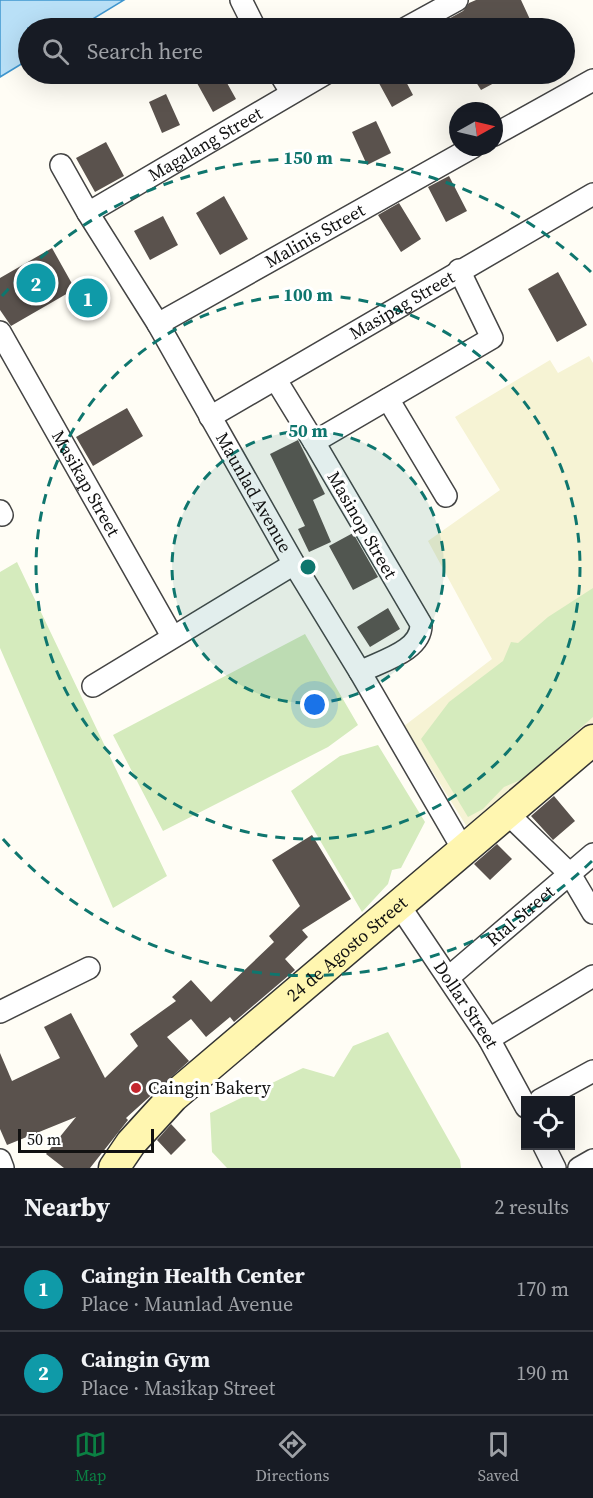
<!DOCTYPE html>
<meta charset="utf-8">
<style>
:root{--surface:#171b24;--page:#20242c;--text:#f1f3f6;--muted:#9ea1a6;--line:#363941;--accent:#0b8043}
body{margin:0;font-family:"Source Serif 4",serif;background:var(--page);color:var(--text)}
.controls{position:absolute;right:18px;bottom:18px;display:grid;overflow:hidden;border-radius:0px;box-shadow:0 6px 24px #0002}
.controls button{width:54px;height:54px;display:grid;place-items:center;padding:0;border:0;border-bottom:2px solid var(--line);background:var(--surface);color:var(--text);font:30px sans-serif}
.compass{position:absolute;left:449px;top:102px;width:54px;height:54px;border-radius:50%;background:var(--surface);box-shadow:0 6px 24px #0002;rotate:82deg}
.scale{position:absolute;left:18px;bottom:15px;width:136px;box-sizing:border-box;padding-left:6px;border:3px solid #111;border-top:0;font-size:16px;line-height:21px;white-space:nowrap;color:#111;-webkit-text-stroke:4px #fff;paint-order:stroke}
.you{position:absolute;left:315px;top:705px;width:21px;height:21px;margin:-15px;border:4px solid #fff;border-radius:50%;background:#1a73e8;box-shadow:0 0 0 9px #1a73e833}
.badge{display:grid;place-items:center;width:39px;height:39px;border-radius:50%;background:var(--accent);color:#fff;font-size:20px;font-weight:700}
.pin{position:absolute;translate:-50% -50%;border:3px solid #fff;box-shadow:0 2px 6px #0006}
.list{margin:0;padding:0;list-style:none}
h2{display:flex;justify-content:space-between;align-items:center;height:78px;margin:0;padding:0 24px;font-size:26px}
h2 small{font-size:20px;font-weight:400;color:var(--muted)}
.list li{display:grid;grid-template-columns:39px 1fr auto;gap:18px;align-items:center;box-sizing:border-box;height:84px;padding:0 24px;border-top:2px solid var(--line)}
.list b{display:block;font-size:22px;white-space:nowrap}
.list p{margin:0;font-size:20px;white-space:nowrap;color:var(--muted)}
.list em{font-size:20px;font-style:normal;color:var(--muted)}
.icon{flex:none;width:33px;height:33px;fill:none;stroke:currentColor;stroke-width:2;stroke-linecap:round;stroke-linejoin:round}
.map{position:relative;flex:none;width:593px;height:1168px;overflow:hidden}
.search{position:absolute;background:var(--surface);box-shadow:0 6px 24px #0002;left:18px;right:18px;top:18px;height:66px;display:flex;align-items:center;gap:15px;box-sizing:border-box;padding:0 21px;border-radius:33px;color:var(--muted);font-size:22px}
.sheet{height:246px;background:var(--surface)}
nav{display:flex;justify-content:space-around;align-items:center;box-sizing:border-box;height:84px;border-top:2px solid var(--line);background:var(--surface);font-size:16px;color:var(--muted)}
nav a{display:grid;justify-items:center;gap:3px}
nav .on{color:var(--accent)}
.map>svg:first-child{display:block}
.farmland{fill:#f6f3d4}
.green{fill:#d5ebbd}
.water{fill:#b9e0f7;stroke:#3f96cf;stroke-width:1.5}
.building{fill:#5a524d}
.lines{fill:none;stroke-linecap:round;stroke-linejoin:round}
.street-casing{stroke:#444;stroke-width:24}
.secondary-casing{stroke:#333;stroke-width:33}
.street{stroke:#fff;stroke-width:21}
.secondary{stroke:#fff6b0;stroke-width:30}
.ring{fill:none;stroke:#0f766e;stroke-width:3;stroke-dasharray:10 8}
.poi-dot{fill:#c4262e;stroke:#fff;stroke-width:2}
.labels{text-anchor:middle;stroke-width:6;stroke-linejoin:round;paint-order:stroke}
.street-label{font-size:18px;fill:#111;stroke:#fff}
.poi-label{font-size:18px;fill:#111;stroke:#fff;text-anchor:start}
.centre{fill:#0f766e;stroke:#fff;stroke-width:3}
.ring-label{font-size:18px;text-anchor:middle;font-weight:bold;fill:#0f766e;stroke:#fff;stroke-width:6;stroke-linejoin:round;paint-order:stroke}
</style>
<div class="map">
<svg width="593" height="1168" viewBox="0 0 593 1168">
<rect width="100%" height="100%" fill="#fffdf5"/>
<!-- farmland -->
<path class="farmland" d="M589,356L593,363V727L472,835L404,726L492,659L428,541L500,490L455,417L550,360L558,373Z"/>
<!-- green -->
<path class="green" d="M17,562L167,876L113,908L0,648V572Z
M593,588V717L523,779L504,787L483,809L468,817L421,739L449,702L503,661L511,642L518,643L548,617Z
M305,634L358,725L328,747L163,831L113,735Z
M378,745L425,822L401,868L392,870L388,884L362,912L291,791L340,756Z
M388,1032L460,1160L461,1168H227L212,1152L210,1113L303,1068L334,1077L353,1046Z"/>
<!-- water -->
<path class="water" d="M0,0H124L78,28H28V60L0,77Z"/>
<!-- building -->
<path class="building" d="M476,0H521L534,28H432L463,11L469,3Z
M192,74H222L236,99L213,112Z
M374,74H402L413,95L392,107Z
M471,74H511L481,90Z
M166,94L180,125L162,133L149,102Z
M376,121L391,153L367,165L352,132Z
M106,142L124,176L95,192L76,158Z
M449,176L467,211L446,222L428,187Z
M224,196L248,239L220,255L196,213Z
M399,203L421,239L401,252L378,215Z
M163,216L178,245L150,260L134,231Z
M52,248L75,289L11,326L0,310V278Z
M558,272L587,325L557,342L528,289Z
M93,284L103,301L83,313L72,296Z
M127,408L143,436L93,466L76,437Z
M298,440L325,494L313,500L331,542L309,552L298,529L305,526L270,454Z
M353,533L378,577L353,590L329,546Z
M388,608L400,629L370,647L357,627Z
M554,796L575,821L553,840L531,816Z
M312,835L351,899L302,930L308,937L285,959L295,970L234,1022L230,1017L206,1037L191,1019L167,1037L189,1061L126,1118L128,1120L90,1168H64L46,1154L76,1117L7,1145L0,1129V1053L12,1081L60,1058L44,1027L71,1013L105,1078L138,1046L130,1034L176,1001L172,997L191,980L211,1002L274,942L269,936L300,906L272,860Z
M497,844L512,859L490,880L474,864Z
M171,1124L186,1140L171,1155L157,1140Z"/>
<g class="lines">
<!-- street casing -->
<g class="street-casing">
<g id="street">
<path d="M241,0L255,28"/>
<path d="M406,28L457,0"/>
<path d="M280,74L291,92"/>
<path d="M494,135L593,80"/>
<path id="s1" d="M61,165L88,213L158,324L294,564L360,672L464,851"/>
<path id="s2" d="M88,213L325,74"/>
<path id="s3" d="M158,324L473,147"/>
<path id="s4" d="M0,332L172,636"/>
<path d="M276,380L314,442"/>
<path d="M388,399L446,496"/>
<path id="s5" d="M210,417L593,194"/>
<path d="M0,511L2,515"/>
<path d="M360,672C381,661 422,651 421,624L314,442L492,338L459,270"/>
<path d="M93,686L294,564"/>
<path d="M508,814L570,874L593,913"/>
<path id="s6" d="M399,905L489,1039L526,1107"/>
<path id="s7" d="M449,977L593,854"/>
<path d="M0,1012L89,968"/>
<path d="M489,1039L593,976"/>
<path d="M540,1100L593,1071"/>
<path d="M544,1146L555,1168"/>
<path d="M0,1160L3,1168"/>
<path d="M579,1168L593,1160"/>
</g>
</g>
<!-- secondary casing -->
<g class="secondary-casing">
<g id="secondary">
<path id="s8" d="M114,1168L131,1143L173,1097L593,740"/>
</g>
</g>
<!-- street -->
<use href="#street" class="street"/>
<!-- secondary -->
<use href="#secondary" class="secondary"/>
</g>
<!-- distance rings -->
<circle cx="308" cy="567" r="136" fill="#0f766e" fill-opacity=".12"/>
<g class="ring">
<circle cx="308" cy="567" r="136"/>
<circle cx="308" cy="567" r="272"/>
<path d="M592 861A409 409 0 0 1 2 838M2 296A409 409 0 0 1 592 273"/>
</g>
<!-- markers -->
<circle class="poi-dot" cx="136" cy="1088" r="6"/>
<g class="labels">
<!-- street labels -->
<g class="street-label">
<text dy="6" stroke="none"><textPath href="#s2" startOffset="136">Magalang Street</textPath></text>
<text dy="6" stroke="none"><textPath href="#s3" startOffset="180">Malinis Street</textPath></text>
<text dy="6" stroke="none"><textPath href="#s5" startOffset="222">Masipag Street</textPath></text>
<text dy="6" stroke="none"><textPath href="#s4" startOffset="174">Masikap Street</textPath></text>
<text dy="6" stroke="none"><textPath href="#s1" startOffset="380">Maunlad Avenue</textPath></text>
<text transform="translate(362 525) rotate(60)" y="6">Masinop Street</text>
<text dy="6" stroke="none"><textPath href="#s7" startOffset="94">Rial Street</textPath></text>
<text dy="6" stroke="none"><textPath href="#s8" startOffset="321">24 de Agosto Street</textPath></text>
<text dy="6" stroke="none"><textPath href="#s6" startOffset="120">Dollar Street</textPath></text>
</g>
<!-- poi labels -->
<g class="poi-label">
<text x="148" y="1094">Caingin Bakery</text>
</g>
</g>
<circle cx="308" cy="567" r="9" class="centre"/>
<g class="ring-label">
<text x="308" y="164">150 m</text>
<text x="308" y="301">100 m</text>
<text x="308" y="437">50 m</text>
</g>
</svg>
<div class="controls">
<button><svg class="icon" aria-label="locate" viewBox="0 0 24 24"><circle cx="12" cy="12" r="6"/><path d="M12 2v4M12 18v4M2 12h4M18 12h4"/></svg></button>
</div>
<svg class="compass" viewBox="-18 -18 36 36"><path d="M0-13l5 13h-10z" fill="#e53935"/><path d="M0 13l5-13h-10z" fill="#9ea1a6"/></svg>
<div class="scale">50 m</div>
<div class="you"></div>
<div class="pin badge" style="left:88px;top:298px;background:#0f9aa8">1</div>
<div class="pin badge" style="left:36px;top:283px;background:#0f9aa8">2</div>
<div class="search"><svg class="icon" aria-label="search" viewBox="0 0 24 24"><circle cx="10" cy="10" r="6"/><path d="M15 15l6 6"/></svg>Search here</div>
</div>
<section class="sheet">
<h2>Nearby<small>2 results</small></h2>
<ul class="list">
<li><span class="badge" style="background:#0f9aa8">1</span><div><b>Caingin Health Center</b><p>Place · Maunlad Avenue</p></div><em>170 m</em></li>
<li><span class="badge" style="background:#0f9aa8">2</span><div><b>Caingin Gym</b><p>Place · Masikap Street</p></div><em>190 m</em></li>
</ul>
</section>
<nav>
<a class="on"><svg class="icon" aria-label="map" viewBox="0 0 24 24"><path d="M3 6l6-2 6 2 6-2v14l-6 2-6-2-6 2zM9 4v14M15 6v14"/></svg>Map</a>
<a><svg class="icon" aria-label="directions" viewBox="0 0 24 24"><path d="M12 3l9 9-9 9-9-9zM9 14v-3h6M13 9l2 2-2 2"/></svg>Directions</a>
<a><svg class="icon" aria-label="saved" viewBox="0 0 24 24"><path d="M7 4h10v16l-5-4-5 4z"/></svg>Saved</a>
</nav>
